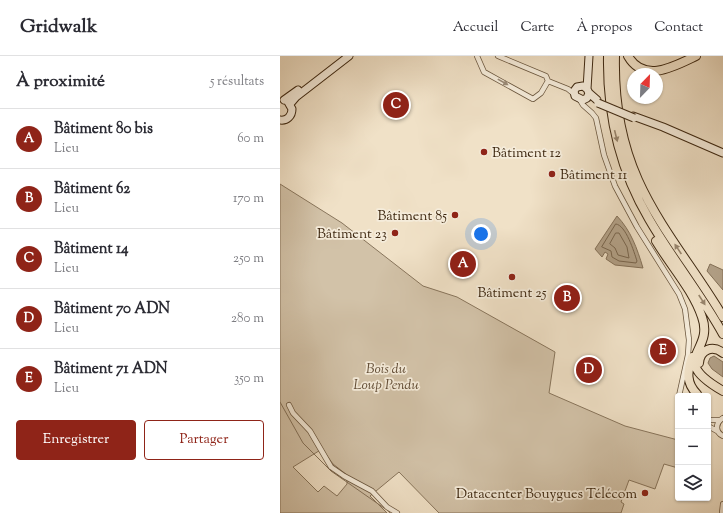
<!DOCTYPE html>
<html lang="fr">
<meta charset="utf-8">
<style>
:root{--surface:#fff;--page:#f2f2f3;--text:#2b2b33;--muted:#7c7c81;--line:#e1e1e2;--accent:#8f2418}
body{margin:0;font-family:"Sorts Mill Goudy",serif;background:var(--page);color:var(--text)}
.controls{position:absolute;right:12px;bottom:12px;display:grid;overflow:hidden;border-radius:4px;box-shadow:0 1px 3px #0004}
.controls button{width:36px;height:36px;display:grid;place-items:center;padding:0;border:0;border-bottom:1px solid var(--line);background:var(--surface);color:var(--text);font:20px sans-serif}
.compass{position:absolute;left:347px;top:12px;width:36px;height:36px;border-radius:50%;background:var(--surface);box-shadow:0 1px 3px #0004;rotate:23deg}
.you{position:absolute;left:201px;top:178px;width:14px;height:14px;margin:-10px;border:3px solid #fff;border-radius:50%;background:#1a73e8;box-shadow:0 0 0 6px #1a73e833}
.badge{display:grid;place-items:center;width:26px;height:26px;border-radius:50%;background:var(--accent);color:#fff;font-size:13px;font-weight:700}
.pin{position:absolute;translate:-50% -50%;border:2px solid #fff;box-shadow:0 1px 4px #0006}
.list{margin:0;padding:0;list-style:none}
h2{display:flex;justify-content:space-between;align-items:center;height:52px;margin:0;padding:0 16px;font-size:17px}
h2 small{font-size:13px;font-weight:400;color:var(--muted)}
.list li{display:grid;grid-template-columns:26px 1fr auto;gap:12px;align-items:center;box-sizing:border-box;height:60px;padding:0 16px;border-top:1px solid var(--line)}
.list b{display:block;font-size:15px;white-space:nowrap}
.list p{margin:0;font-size:13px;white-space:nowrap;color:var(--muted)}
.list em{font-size:13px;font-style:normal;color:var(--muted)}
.actions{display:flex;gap:8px;padding:12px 16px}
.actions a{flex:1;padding:9px 0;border:1px solid var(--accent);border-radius:4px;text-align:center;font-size:14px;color:var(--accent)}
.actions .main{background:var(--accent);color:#fff}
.icon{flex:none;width:22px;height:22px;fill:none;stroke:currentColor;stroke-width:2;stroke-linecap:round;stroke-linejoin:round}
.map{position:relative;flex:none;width:443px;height:457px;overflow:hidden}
header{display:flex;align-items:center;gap:24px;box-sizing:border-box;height:56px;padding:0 20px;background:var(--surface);border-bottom:1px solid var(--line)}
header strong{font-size:19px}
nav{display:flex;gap:22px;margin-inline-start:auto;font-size:14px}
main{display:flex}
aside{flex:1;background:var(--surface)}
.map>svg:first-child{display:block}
.green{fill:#d2c2a8;stroke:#88755c;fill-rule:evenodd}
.water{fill:#b3a289;stroke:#847159}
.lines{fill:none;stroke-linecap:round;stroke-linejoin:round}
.shore{stroke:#78654d;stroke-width:1}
.stream{stroke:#847159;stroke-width:1}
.street-casing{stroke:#6a563e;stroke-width:6}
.secondary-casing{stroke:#3e2811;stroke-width:9}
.highway-casing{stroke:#3e2811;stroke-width:10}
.street{stroke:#f5ecdb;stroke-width:4.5}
.secondary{stroke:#f5ecdb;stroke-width:7}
.highway{stroke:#f0e1c7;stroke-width:8}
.secondary-bridge-casing{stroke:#3e2811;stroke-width:9;stroke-linecap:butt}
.secondary-bridge{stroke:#f5ecdb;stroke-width:7}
.oneway{fill:#9a8a76}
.oneway2{fill:#97846c}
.poi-dot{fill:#8f2418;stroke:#f5ecdb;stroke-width:1.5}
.labels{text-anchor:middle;stroke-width:3.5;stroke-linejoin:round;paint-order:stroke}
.poi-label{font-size:14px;fill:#3e2811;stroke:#f5ecdb;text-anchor:end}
.park-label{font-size:14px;font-style:italic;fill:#634e37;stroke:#f5ecdb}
</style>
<header>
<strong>Gridwalk</strong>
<nav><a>Accueil</a><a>Carte</a><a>À propos</a><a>Contact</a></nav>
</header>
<main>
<aside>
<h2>À proximité<small>5 résultats</small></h2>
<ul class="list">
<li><span class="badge">A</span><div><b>Bâtiment 80 bis</b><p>Lieu</p></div><em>60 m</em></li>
<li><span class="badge">B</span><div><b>Bâtiment 62</b><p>Lieu</p></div><em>170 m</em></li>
<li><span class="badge">C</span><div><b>Bâtiment 14</b><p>Lieu</p></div><em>250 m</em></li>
<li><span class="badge">D</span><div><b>Bâtiment 70 ADN</b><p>Lieu</p></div><em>280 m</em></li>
<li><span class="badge">E</span><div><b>Bâtiment 71 ADN</b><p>Lieu</p></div><em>350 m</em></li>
</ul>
<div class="actions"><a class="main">Enregistrer</a><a>Partager</a></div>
</aside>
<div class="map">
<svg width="443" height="457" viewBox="0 0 443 457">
<rect width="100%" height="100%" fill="#f0e1c7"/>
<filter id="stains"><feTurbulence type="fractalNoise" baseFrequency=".005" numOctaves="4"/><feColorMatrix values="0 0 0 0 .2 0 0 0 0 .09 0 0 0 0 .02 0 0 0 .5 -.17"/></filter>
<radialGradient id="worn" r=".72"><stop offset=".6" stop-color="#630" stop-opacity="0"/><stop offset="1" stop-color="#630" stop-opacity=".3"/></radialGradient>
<!-- green -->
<path class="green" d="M0,128L62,167L143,230L177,241L275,296L269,337L345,370L398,384V412L384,408L375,433L349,424L341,446L344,448L341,457H159L119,416L90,440L107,457H0ZM42,393L53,408L67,419V428L57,440L44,430L38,436L13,411Z"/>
<!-- water -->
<path class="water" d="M337,160C351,175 357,192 363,212L335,209L326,203L328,198L325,196L322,201L315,193Z
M430,208L443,214V234L427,215Z
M434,300L443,306V321L432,313L428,307L430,302Z"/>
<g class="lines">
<!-- shore -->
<path class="shore" d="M336,168C346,169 354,196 357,205L356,207L339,205L332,201L331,195L322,191Z
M336,177H339L347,191L349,202L338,199L335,192L330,188Z"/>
<!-- stream -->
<path class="stream" d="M0,346L23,387L51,415L104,452
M107,453L110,457"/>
<!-- street casing -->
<g class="street-casing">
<path id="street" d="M197,0L204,16L253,43L261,37L268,25L288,33L294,38
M218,0L266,20L268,25
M300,44L303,49L312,57L316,62L324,99L335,130L357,171L399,238L405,253L409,284L408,299L399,340
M398,347V353
M9,349L13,357L30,375L51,411L64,420L92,435L107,451L117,457
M443,362C435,367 435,376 443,380
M428,364H440
M428,370L437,375
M442,457L443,448"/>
</g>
<!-- secondary casing -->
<g class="secondary-casing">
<path id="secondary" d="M309,0L307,33L309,37L317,44
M307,33L303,30L297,31L294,35L295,40L303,44L307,42L309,37
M4,44L18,34
M10,48L16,41L69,0
M353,60L383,71L443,97
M0,64C7,65 12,60 12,53L8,46"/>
</g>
<!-- highway casing -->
<g class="highway-casing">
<path id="highway" d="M328,0C327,57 340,114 369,163C392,203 421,238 443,278
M335,0C334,42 341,86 358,124C380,173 416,215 443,261
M348,0C364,28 395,10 416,0
M376,185C391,210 413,234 422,261C435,297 386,302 443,335
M412,301C407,316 406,327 417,338
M419,307C420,293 433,289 443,297"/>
</g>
<!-- street -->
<use href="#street" class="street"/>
<!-- secondary -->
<use href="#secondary" class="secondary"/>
<!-- highway -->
<use href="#highway" class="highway"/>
<!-- secondary-bridge casing -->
<g class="secondary-bridge-casing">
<path id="secondary-bridge" d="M318,47L354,62"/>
</g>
<!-- secondary-bridge -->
<use href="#secondary-bridge" class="secondary-bridge"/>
</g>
<!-- one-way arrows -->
<defs><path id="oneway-solid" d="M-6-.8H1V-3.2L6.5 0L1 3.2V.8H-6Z"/></defs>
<use class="oneway" href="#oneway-solid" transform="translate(223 26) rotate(29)"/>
<g class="oneway2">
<use href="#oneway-solid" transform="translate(336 80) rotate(76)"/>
<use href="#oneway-solid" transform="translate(398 193) rotate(-124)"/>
<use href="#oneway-solid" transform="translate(422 244) rotate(57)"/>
</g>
<!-- markers -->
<g class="poi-dot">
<circle cx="204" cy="96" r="4"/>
<circle cx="272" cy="118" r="4"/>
<circle cx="175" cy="159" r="4"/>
<circle cx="115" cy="177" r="4"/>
<circle cx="232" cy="221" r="4"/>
<circle cx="365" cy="437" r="4"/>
</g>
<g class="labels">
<!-- poi labels -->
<g class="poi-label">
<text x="212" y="101" text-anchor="start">Bâtiment 12</text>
<text x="280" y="123" text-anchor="start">Bâtiment 11</text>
<text x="167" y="164">Bâtiment 85</text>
<text x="107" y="182">Bâtiment 23</text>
<text x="232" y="241" text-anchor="middle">Bâtiment 25</text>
<text x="357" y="442">Datacenter Bouygues Télécom</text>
</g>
<!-- park labels -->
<g class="park-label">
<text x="106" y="317">Bois du<tspan x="106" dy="16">Loup Pendu</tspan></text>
</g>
</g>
<rect width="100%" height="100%" filter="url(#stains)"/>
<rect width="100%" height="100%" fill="url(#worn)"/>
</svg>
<div class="controls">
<button>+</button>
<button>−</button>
<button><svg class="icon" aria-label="layers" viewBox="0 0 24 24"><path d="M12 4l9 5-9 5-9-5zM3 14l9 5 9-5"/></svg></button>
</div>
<svg class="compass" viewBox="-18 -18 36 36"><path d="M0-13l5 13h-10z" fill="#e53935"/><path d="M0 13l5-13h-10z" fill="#7c7c81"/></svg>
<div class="you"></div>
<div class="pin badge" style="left:183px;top:208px">A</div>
<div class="pin badge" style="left:287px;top:242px">B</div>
<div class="pin badge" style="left:116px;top:49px">C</div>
<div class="pin badge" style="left:309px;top:314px">D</div>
<div class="pin badge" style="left:383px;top:295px">E</div>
</div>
</main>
